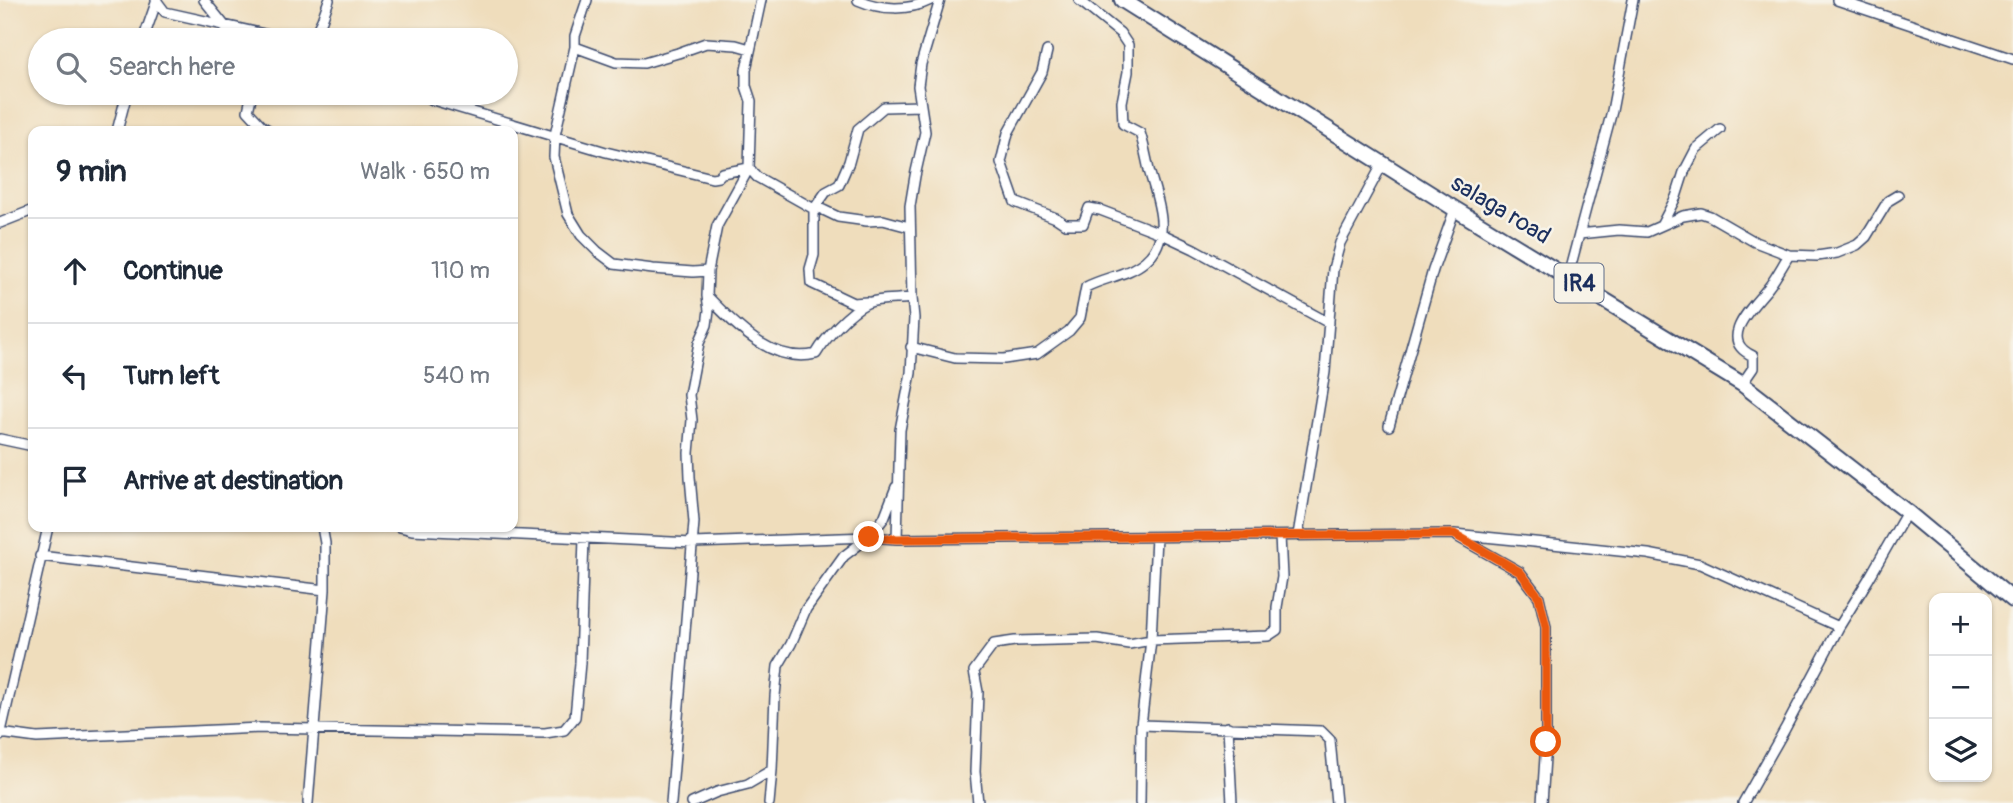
<!DOCTYPE html>
<meta charset="utf-8">
<style>
:root{--surface:#fff;--page:#f6f6f7;--text:#1f2937;--muted:#747a83;--line:#e0e1e3}
body{margin:0;font-family:Pangolin,sans-serif;background:var(--page);color:var(--text)}
.controls{position:absolute;right:21px;bottom:21px;display:grid;overflow:hidden;border-radius:14px;box-shadow:0 2px 5px #0004}
.controls button{width:63px;height:63px;display:grid;place-items:center;padding:0;border:0;border-bottom:2px solid var(--line);background:var(--surface);color:var(--text);font:35px sans-serif}
.stop{position:absolute;width:21px;height:21px;margin:-16px;border:5px solid #ea580c;border-radius:50%;background:#fff}
.stop.end{background:#ea580c;border-color:#fff;box-shadow:0 2px 7px #0008}
.list{margin:0;padding:0;list-style:none}
h2{display:flex;justify-content:space-between;align-items:center;height:91px;margin:0;padding:0 28px;font-size:30px}
h2 small{font-size:23px;font-weight:400;color:var(--muted)}
.list li{display:grid;grid-template-columns:46px 1fr auto;gap:21px;align-items:center;box-sizing:border-box;height:105px;padding:0 28px;border-top:2px solid var(--line)}
.list b{display:block;font-size:26px;white-space:nowrap}
.list em{font-size:23px;font-style:normal;color:var(--muted)}
.icon{flex:none;width:38px;height:38px;fill:none;stroke:currentColor;stroke-width:2;stroke-linecap:round;stroke-linejoin:round}
.map{position:relative;flex:none;width:2013px;height:803px;overflow:hidden}
.search{position:absolute;background:var(--surface);box-shadow:0 2px 5px #0004;left:28px;top:28px;width:490px;height:77px;display:flex;align-items:center;gap:18px;box-sizing:border-box;padding:0 24px;border-radius:38px;color:var(--muted);font-size:26px}
.panel{position:absolute;background:var(--surface);box-shadow:0 2px 5px #0004;left:28px;top:126px;width:490px;height:406px;border-radius:14px}
.map>svg:first-child{display:block}
.lines{fill:none;stroke-linecap:round;stroke-linejoin:round}
.minor-casing{stroke:#3b496c;stroke-width:12}
.primary-casing{stroke:#3b496c;stroke-width:18}
.minor{stroke:#fff;stroke-width:9}
.primary{stroke:#fff;stroke-width:14}
.route{stroke:#ea580c;stroke-width:9}
.labels{text-anchor:middle;stroke-width:5;stroke-linejoin:round;paint-order:stroke}
.shield{fill:#f7f3e8;stroke:#5d6a87;stroke-width:2}
.shield-label{font-size:23px;font-weight:bold;fill:#1b2f5e}
.street-label{font-size:24px;fill:#1b2f5e;stroke:#f7f3e8}
</style>
<div class="map">
<svg width="2013" height="803" viewBox="0 0 2013 803">
<rect width="100%" height="100%" fill="#f7f3e8"/>
<filter id="ink" filterUnits="userSpaceOnUse"><feTurbulence type="fractalNoise" baseFrequency=".0143" numOctaves="2"/><feDisplacementMap in="SourceGraphic" scale="14" xChannelSelector="R" yChannelSelector="G"/><feConvolveMatrix kernelMatrix="1 2 1 2 8 2 1 2 1" color-interpolation-filters="sRGB"/></filter>
<filter id="wash" filterUnits="userSpaceOnUse"><feTurbulence type="fractalNoise" baseFrequency=".00686" numOctaves="4" result="noise"/><feDisplacementMap in="SourceGraphic" scale="28" xChannelSelector="R" yChannelSelector="G"/><feGaussianBlur stdDeviation="1.57" result="paint"/><feColorMatrix in="noise" values="0 0 0 0 0 0 0 0 0 0 0 0 0 0 0 0 0 1.4 0 .05"/><feComposite in="paint" operator="in"/></filter>
<g filter="url(#wash)">
<rect width="100%" height="100%" fill="#efddbc"/>
</g>
<g filter="url(#ink)">
<g class="lines">
<!-- minor casing -->
<g class="minor-casing">
<path id="minor" d="M156,0L165,12L291,40
M204,0L225,26L229,40
M587,0L575,36V47L555,135L554,157L568,214L581,235L597,251L614,264L653,269L693,272L708,271
M858,0C881,10 909,11 931,0
M1837,0L2013,59
M143,40L157,0
M312,40L322,20L329,0
M575,47L616,62L644,63L678,53L706,43L736,45L750,49
M1047,51L1042,72L1008,133L1001,162L1015,202L1056,218L1065,224H1083L1089,208L1100,210L1160,233L1194,249L1329,323
M252,93L248,111L262,126L270,131
M418,93L433,100L606,152L712,178L718,177L722,173L749,168
M117,131L127,93
M749,168L757,177L814,209V255L810,269L811,283L853,303L867,302
M817,207L838,217L867,221L883,220L909,227
M814,209L826,192L839,185L849,162L858,129L884,107L921,106
M0,223L33,210
M1662,224L1676,197L1684,172L1696,149L1720,129
M1579,234L1619,230L1647,232L1683,216L1701,213L1710,216L1755,242L1789,255L1817,256L1837,253L1857,245L1866,237L1888,201L1898,195
M1568,276L1612,111L1633,0
M707,296C735,324 771,365 816,354C826,337 849,312 867,303C879,298 898,300 912,298
M911,347L955,358L1004,359L1037,354L1069,331L1080,318L1086,287C1105,277 1129,275 1145,261C1174,237 1157,199 1149,170C1146,157 1144,145 1140,133L1123,124L1122,102L1128,72V45L1120,33L1079,0
M1742,384L1753,368V356C1716,339 1753,307 1768,288C1776,278 1782,266 1789,255
M1389,426L1433,270L1455,209
M0,439L33,446
M400,527L412,530L693,543L869,537L897,539L1454,534L1515,540L1648,554L1700,564L1839,627
M1298,535L1325,372L1333,269L1340,243L1383,163
M1458,537L1520,572L1539,597L1546,627V742L1542,803
M897,539L900,430L911,373L914,318L912,298L910,206L915,176L925,132L918,86L921,64L940,0
M40,556L325,590
M1141,725L1321,731L1330,740L1336,803
M1228,727L1232,803
M0,733L37,738L260,728L545,733L564,730L575,717L580,663L584,538
M0,736L48,527
M308,803L325,590V543L322,527
M671,803L694,522L690,477L689,453L692,420L689,395L699,343L707,325L709,310L707,296L708,271L717,226L749,168L751,101L746,86V70L761,0
M692,803L717,792L748,784L772,770
M769,803L772,770L775,696L778,666L791,644L806,609L844,556L869,537L884,518L896,487
M978,803L975,772L978,692L974,671L994,644L1015,641L1097,639L1129,644L1151,640L1268,636L1277,630V607L1282,577L1280,536
M1140,803L1141,725L1151,640L1156,537
M1743,803L1785,729L1839,627L1868,580L1907,512"/>
</g>
<!-- primary casing -->
<g class="primary-casing">
<path id="primary" d="M1122,0L1455,209L1742,384L1907,512L2013,600"/>
</g>
<!-- minor -->
<use href="#minor" class="minor"/>
<!-- primary -->
<use href="#primary" class="primary"/>
</g>
</g>
<g class="lines" filter="url(#ink)">
<!-- route -->
<path class="route" d="M869,537L897,539L1454,534L1520,572L1539,597L1546,627V742"/>
</g>
<g class="labels">
<!-- shield labels -->
<rect class="shield" x="1554.5" y="263.5" width="49" height="39" rx="5"/>
<g class="shield-label">
<text x="1579" y="291">IR4</text>
</g>
<!-- street labels -->
<g class="street-label">
<text transform="translate(1501 209) rotate(31)" y="8">salaga road</text>
</g>
</g>
</svg>
<div class="controls">
<button>+</button>
<button>−</button>
<button><svg class="icon" aria-label="layers" viewBox="0 0 24 24"><path d="M12 4l9 5-9 5-9-5zM3 14l9 5 9-5"/></svg></button>
</div>
<div class="stop" style="left:1546px;top:742px"></div>
<div class="stop end" style="left:869px;top:537px"></div>
<div class="search"><svg class="icon" aria-label="search" viewBox="0 0 24 24"><circle cx="10" cy="10" r="6"/><path d="M15 15l6 6"/></svg>Search here</div>
<section class="panel">
<h2>9 min<small>Walk · 650 m</small></h2>
<ul class="list">
<li><svg class="icon" aria-label="ahead" viewBox="0 0 24 24"><path d="M12 20V5M6 11l6-6 6 6"/></svg><div><b>Continue</b></div><em>110 m</em></li>
<li><svg class="icon" aria-label="left" viewBox="0 0 24 24"><path d="M17 20v-9H6M10 6l-5 5 5 5"/></svg><div><b>Turn left</b></div><em>540 m</em></li>
<li><svg class="icon" aria-label="arrive" viewBox="0 0 24 24"><path d="M6 21V4h12l-3 4 3 4H6"/></svg><div><b>Arrive at destination</b></div></li>
</ul>
</section>
</div>
